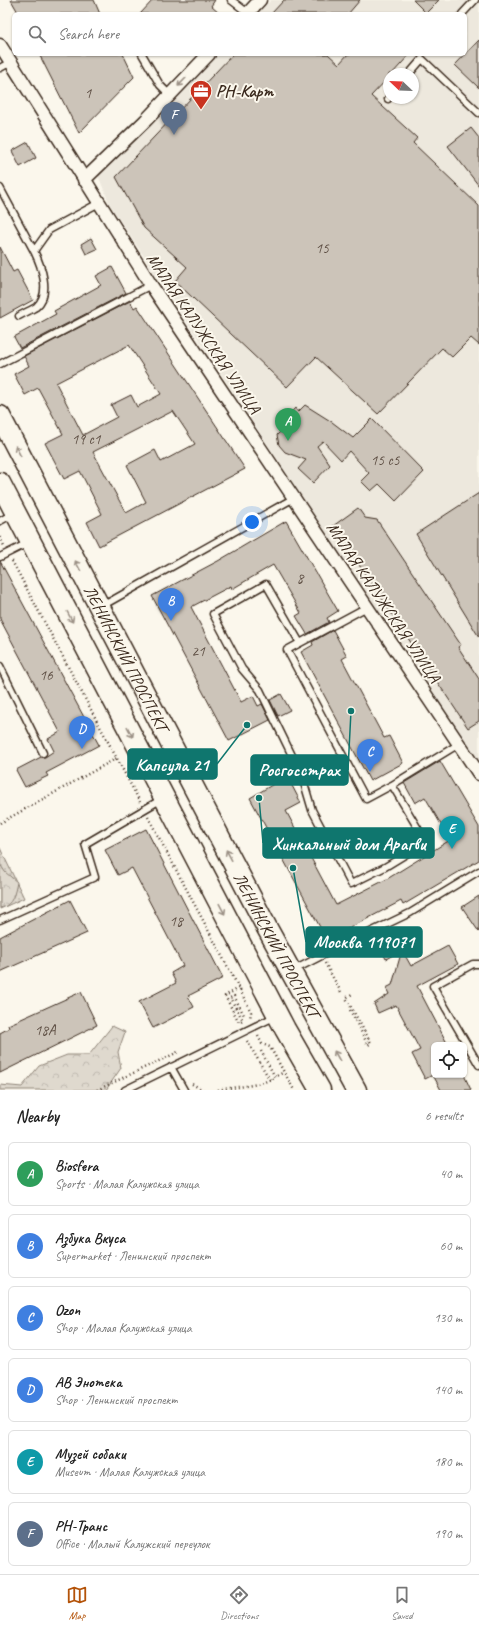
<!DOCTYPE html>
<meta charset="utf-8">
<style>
:root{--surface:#fff;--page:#f2f2f2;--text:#222;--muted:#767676;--line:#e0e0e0;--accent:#b45309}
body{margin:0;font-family:Caveat,sans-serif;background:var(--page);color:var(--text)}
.controls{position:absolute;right:12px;bottom:12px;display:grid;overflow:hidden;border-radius:6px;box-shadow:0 1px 3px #0004}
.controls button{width:36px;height:36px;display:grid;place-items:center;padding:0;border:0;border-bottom:1px solid var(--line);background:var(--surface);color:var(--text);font:20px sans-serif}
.compass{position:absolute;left:383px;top:68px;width:36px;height:36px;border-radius:50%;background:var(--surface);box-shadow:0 1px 3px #0004;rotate:293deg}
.you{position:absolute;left:252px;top:522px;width:14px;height:14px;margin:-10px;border:3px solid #fff;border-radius:50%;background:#1a73e8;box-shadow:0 0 0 6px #1a73e833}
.badge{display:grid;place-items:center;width:26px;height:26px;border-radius:50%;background:var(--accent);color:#fff;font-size:13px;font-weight:700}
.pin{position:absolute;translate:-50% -33px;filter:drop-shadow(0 1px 2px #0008)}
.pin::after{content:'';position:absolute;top:21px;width:14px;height:12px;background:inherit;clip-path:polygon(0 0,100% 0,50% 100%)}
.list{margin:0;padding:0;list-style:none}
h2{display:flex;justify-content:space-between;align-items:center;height:52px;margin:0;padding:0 16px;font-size:17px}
h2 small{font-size:13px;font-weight:400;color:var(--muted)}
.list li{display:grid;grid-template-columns:26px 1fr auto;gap:12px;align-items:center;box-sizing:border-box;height:64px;margin:0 8px 8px;padding:0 8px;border:1px solid var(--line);border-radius:6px}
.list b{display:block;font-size:15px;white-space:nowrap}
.list p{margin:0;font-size:13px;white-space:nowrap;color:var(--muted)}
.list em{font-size:13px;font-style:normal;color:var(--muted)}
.icon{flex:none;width:22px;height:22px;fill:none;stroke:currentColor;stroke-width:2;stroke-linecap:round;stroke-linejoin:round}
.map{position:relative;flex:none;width:479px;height:1090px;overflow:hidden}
.search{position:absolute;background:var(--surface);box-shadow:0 1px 3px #0004;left:12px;right:12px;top:12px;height:44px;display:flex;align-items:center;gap:10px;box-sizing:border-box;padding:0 14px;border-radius:6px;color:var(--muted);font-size:15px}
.sheet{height:484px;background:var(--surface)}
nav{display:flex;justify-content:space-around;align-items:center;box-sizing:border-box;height:56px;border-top:1px solid var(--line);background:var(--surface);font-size:11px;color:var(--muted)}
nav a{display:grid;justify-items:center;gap:2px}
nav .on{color:var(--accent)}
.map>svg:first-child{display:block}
.built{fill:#ede8dd;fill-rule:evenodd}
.grass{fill:url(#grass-dots);stroke:#8d8276}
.forest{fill:url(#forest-crowns);stroke:#8d8276}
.building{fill:#ccc4b9;stroke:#3b2a1e;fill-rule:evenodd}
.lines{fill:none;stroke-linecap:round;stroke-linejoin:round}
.lane-casing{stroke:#3b2a1e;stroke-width:9}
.street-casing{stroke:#3b2a1e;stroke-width:15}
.primary-casing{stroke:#3b2a1e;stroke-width:23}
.path{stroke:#3b2a1e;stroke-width:2.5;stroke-dasharray:1 3;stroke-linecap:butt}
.lane{stroke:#fbf7ec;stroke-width:6}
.street{stroke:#fbf7ec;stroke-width:12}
.primary{stroke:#fbf7ec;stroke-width:20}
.oneway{stroke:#9b9085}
.labels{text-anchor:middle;stroke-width:4;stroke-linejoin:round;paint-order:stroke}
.number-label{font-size:15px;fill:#5f5045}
.poi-label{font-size:17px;font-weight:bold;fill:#3b2a1e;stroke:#fbf7ec;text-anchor:start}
.street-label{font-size:17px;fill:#3b2a1e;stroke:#fbf7ec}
.leader{fill:none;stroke:#0f766e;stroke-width:1.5}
.callout-dot{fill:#0f766e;stroke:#fbf7ec;stroke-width:1.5}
.callout{fill:#0f766e;stroke:#0f766e;stroke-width:1.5}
.callout-label{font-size:18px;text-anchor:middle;font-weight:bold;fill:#fff}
</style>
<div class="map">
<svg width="479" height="1090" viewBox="0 0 479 1090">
<defs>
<pattern id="grass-dots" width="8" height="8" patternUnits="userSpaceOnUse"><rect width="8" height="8" fill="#dfd9ce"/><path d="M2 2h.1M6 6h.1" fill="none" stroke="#c0bab0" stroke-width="1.8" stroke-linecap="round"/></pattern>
<pattern id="forest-crowns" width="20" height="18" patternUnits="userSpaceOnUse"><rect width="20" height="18" fill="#dfd9ce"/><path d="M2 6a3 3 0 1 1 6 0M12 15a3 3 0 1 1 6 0" fill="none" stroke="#c0bab0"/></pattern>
</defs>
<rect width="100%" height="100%" fill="#fbf7ec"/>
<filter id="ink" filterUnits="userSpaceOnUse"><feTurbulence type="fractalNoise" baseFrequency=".025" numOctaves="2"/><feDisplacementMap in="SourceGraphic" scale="8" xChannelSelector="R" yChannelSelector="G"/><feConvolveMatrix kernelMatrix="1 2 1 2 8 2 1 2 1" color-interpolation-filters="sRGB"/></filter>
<g filter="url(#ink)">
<!-- built -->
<path class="built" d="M271,0H479V765L110,205L98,175L150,126L219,54H465V14H257ZM389,74H413V98H389Z"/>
<!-- grass -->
<path class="grass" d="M0,848L24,898L0,909Z"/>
<!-- forest -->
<path class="forest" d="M0,864L5,872L17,882C15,892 13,906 0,908Z
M112,1026L125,1032L118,1052L121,1068L106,1090H0V1085L22,1087L39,1066L67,1055H89Z"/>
<!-- building -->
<path class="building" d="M11,0H94L100,14H19Z
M153,0H215L211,6L220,14H140Z
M284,0H360L348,14H271Z
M413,0H439L426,13Z
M479,40V88L455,65Z
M39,54H123L134,77L79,133Z
M233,54H328L339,64L348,54H410L392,74H389V77L371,96L417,138L413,143L479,206V345L471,338L452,357L442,348L378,414L316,357L287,387L175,281L187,267L144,228L116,177Z
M471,128L479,138V186L448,146Z
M28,142L36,158L20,167L12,151Z
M91,238L97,249L86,254L81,244Z
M0,247L13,272L17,270L33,300L0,318Z
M112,267L126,293L20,348L14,337L56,314L54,311L101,285L96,276Z
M130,301L134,308L137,306L245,469L99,546L87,522L102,514L80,471L64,479L45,443L63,434L38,388L25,395L14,374L29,366L24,356ZM129,345L161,394L137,407L131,395L111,405L117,417L83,435L56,383ZM173,411L195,444L161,462L155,450L127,465L146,502L126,513L93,452Z
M305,405L332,422L353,438L372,419L424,472L396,501L379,484L371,491L361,481L369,473L349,451L341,460L323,441L317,446L330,465L313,483L298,469L306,460L285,452L279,445L277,435L290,422L286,418L295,408L298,412Z
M479,493V637L416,534Z
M358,508L365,518L377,520L461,645L458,647L479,679V721L468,728L333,526Z
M286,521L338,611L327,618L329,622L307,634L296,616L301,613L273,565L232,589L231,586L191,607L241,702L253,696L258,706L262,704L270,720L229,741L152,596L218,561Z
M0,561L99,745L46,773L48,776L25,787L16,770L41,757H45L54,751L48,739L60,732L0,619Z
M333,630L347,656L342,659L384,738L389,736L403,763L370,781L301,652L313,645L312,642Z
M281,694L290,710L278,716L270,700Z
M440,761L479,827V860L403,905L401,901L327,940L250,798L287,776L301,803L286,811L336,905L387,879L450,840L425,797L415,803L404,783Z
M146,829L223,978L188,996L194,1007L153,1028L139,1002L176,983L171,973L183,966L132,868L118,875L105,850Z
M479,896V932L462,907Z
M70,900L87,933L0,972V937Z
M393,934L402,950L386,959L378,943Z
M448,946L458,964L417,986L448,1045H434V1075H464L471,1090H441L433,1075L425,1079L412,1054L420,1050L396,1005L378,1013L374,1004L389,994L386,988L392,985L402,950L411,966Z
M81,992L97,1025L0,1073V1033L9,1028L8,1025Z"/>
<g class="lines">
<!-- lane casing -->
<g class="lane-casing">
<path id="lane" d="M231,0L248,13
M462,14L475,0
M142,54L160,85L170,95
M0,68L11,62
M409,74L422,59L479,113
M388,99L389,97
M0,188L34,251
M19,316C24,313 31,310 36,307C52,294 41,265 34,251L49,230L99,203
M0,364L151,285
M0,521L13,514
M0,557L28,543
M102,606L294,498
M367,607L300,643L266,584L213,614L242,669L260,690L302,776L312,810L351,884L385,867L426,842L392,785L459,744
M300,643L287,650L366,799L392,785
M0,666L43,753
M0,920L95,877L85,844L162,799
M479,964H473L433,986L479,1065
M294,970L331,951L410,913L479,871
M171,1067L184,1090
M125,1090L276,1016"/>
</g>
<!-- street casing -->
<g class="street-casing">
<path id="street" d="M247,14L260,0
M0,45L151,285L479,774
M84,180L145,121L209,54"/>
</g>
<!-- primary casing -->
<g class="primary-casing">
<g id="primary">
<path id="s1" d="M0,416L267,928L356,1090"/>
<path d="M0,483L285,1029L320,1090"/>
</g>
</g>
<!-- path -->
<path class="path" d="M0,537L4,546
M12,561L140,802
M148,817L239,988L251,1012L250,1019
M0,823L117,758
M325,963L341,992
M239,988L225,996L239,1022L243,1020L230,998L234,996L245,1017
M350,1010L368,1045L371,1043L346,998L352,994
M258,1036L262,1044L270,1047L294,1090
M247,1041L270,1080
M261,1051L275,1077L284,1072
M192,1084L203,1090
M97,1090L178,1052
M218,1090C237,1086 259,1087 275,1077"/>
<!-- lane -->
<use href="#lane" class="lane"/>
<!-- street -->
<use href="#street" class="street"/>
<!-- primary -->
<use href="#primary" class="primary"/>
</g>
<!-- one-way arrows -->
<defs><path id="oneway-shaft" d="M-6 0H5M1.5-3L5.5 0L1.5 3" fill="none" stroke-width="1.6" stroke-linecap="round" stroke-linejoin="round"/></defs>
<g class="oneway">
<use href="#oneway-shaft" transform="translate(182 82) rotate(134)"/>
<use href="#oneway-shaft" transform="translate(18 451) rotate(-118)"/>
<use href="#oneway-shaft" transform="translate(78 566) rotate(-118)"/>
<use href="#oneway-shaft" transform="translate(70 617) rotate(62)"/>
<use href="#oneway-shaft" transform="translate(130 732) rotate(62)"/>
<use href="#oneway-shaft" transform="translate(229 855) rotate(-118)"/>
<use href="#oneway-shaft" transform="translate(222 909) rotate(62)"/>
<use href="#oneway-shaft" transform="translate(337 1056) rotate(-119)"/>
</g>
</g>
<!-- icons -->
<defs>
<g id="office-pin" transform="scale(1.15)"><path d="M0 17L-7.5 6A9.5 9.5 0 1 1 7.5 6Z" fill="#c8321e" stroke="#fbf7ec"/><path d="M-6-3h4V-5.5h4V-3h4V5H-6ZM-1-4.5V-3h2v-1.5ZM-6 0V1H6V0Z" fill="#fff"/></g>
</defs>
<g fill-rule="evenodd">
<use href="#office-pin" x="201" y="91"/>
</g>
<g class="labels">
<!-- number labels -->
<g class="number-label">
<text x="88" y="98">1</text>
<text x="322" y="253">15</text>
<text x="86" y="444">19 с1</text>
<text x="385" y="465">15 с5</text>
<text x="300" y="583">8</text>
<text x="198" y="656">21</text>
<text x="46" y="680">16</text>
<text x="176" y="926">18</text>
<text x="45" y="1035">18А</text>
</g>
<!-- poi labels -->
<g class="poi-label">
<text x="216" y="97">РН-Карт</text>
</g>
<!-- street labels -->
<g class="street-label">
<text transform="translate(204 333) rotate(56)" y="6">МАЛАЯ КАЛУЖСКАЯ УЛИЦА</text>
<text transform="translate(384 602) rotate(56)" y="6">МАЛАЯ КАЛУЖСКАЯ УЛИЦА</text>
<text dy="6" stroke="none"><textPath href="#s1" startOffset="273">ЛЕНИНСКИЙ ПРОСПЕКТ</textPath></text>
<text dy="6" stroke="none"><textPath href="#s1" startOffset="597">ЛЕНИНСКИЙ ПРОСПЕКТ</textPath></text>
</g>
</g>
<!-- callouts -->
<path class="leader" d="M247 725L217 764M351 711L348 770M259 798L263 843M293 868L306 942"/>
<g class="callout-dot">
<circle cx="247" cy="725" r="4"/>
<circle cx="351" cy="711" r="4"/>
<circle cx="259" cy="798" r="4"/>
<circle cx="293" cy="868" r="4"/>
</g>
<g class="callout">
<rect x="128" y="749" width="89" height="30" rx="4"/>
<rect x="251" y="755" width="97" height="30" rx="4"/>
<rect x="263" y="828" width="171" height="30" rx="4"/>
<rect x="306" y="927" width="116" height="30" rx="4"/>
</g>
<g class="callout-label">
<text x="172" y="771">Капсула 21</text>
<text x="299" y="776">Росгосстрах</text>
<text x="349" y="850">Хинкальный дом Арагви</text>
<text x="364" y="948">Москва 119071</text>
</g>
</svg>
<div class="controls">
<button><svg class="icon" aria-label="locate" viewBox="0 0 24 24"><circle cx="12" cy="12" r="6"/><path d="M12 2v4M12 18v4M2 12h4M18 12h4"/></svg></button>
</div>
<svg class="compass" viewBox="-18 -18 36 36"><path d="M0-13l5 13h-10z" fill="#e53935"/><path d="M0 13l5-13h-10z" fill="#767676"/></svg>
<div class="you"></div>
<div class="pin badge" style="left:288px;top:441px;background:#2e9e5b">A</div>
<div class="pin badge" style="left:171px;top:621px;background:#3f7fe0">B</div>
<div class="pin badge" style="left:370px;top:772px;background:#3f7fe0">C</div>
<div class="pin badge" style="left:82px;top:749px;background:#3f7fe0">D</div>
<div class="pin badge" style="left:452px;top:849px;background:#0f9aa8">E</div>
<div class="pin badge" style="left:174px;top:135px;background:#5c6f8a">F</div>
<div class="search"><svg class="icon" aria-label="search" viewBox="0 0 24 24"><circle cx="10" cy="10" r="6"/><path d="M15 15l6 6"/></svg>Search here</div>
</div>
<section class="sheet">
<h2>Nearby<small>6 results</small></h2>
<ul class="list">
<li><span class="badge" style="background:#2e9e5b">A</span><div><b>Biosfera</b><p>Sports · Малая Калужская улица</p></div><em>40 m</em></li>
<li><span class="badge" style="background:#3f7fe0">B</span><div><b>Азбука Вкуса</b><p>Supermarket · Ленинский проспект</p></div><em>60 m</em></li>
<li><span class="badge" style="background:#3f7fe0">C</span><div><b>Ozon</b><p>Shop · Малая Калужская улица</p></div><em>130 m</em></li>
<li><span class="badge" style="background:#3f7fe0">D</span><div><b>АВ Энотека</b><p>Shop · Ленинский проспект</p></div><em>140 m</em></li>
<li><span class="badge" style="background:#0f9aa8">E</span><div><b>Музей собаки</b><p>Museum · Малая Калужская улица</p></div><em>180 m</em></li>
<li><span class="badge" style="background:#5c6f8a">F</span><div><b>РН-Транс</b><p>Office · Малый Калужский переулок</p></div><em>190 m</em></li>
</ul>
</section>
<nav>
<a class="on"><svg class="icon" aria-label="map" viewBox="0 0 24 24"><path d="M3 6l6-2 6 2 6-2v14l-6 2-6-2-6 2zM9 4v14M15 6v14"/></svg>Map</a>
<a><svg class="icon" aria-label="directions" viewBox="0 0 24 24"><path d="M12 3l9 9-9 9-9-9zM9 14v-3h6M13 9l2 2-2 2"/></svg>Directions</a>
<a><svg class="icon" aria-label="saved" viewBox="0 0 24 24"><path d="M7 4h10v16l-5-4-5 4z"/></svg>Saved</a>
</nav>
